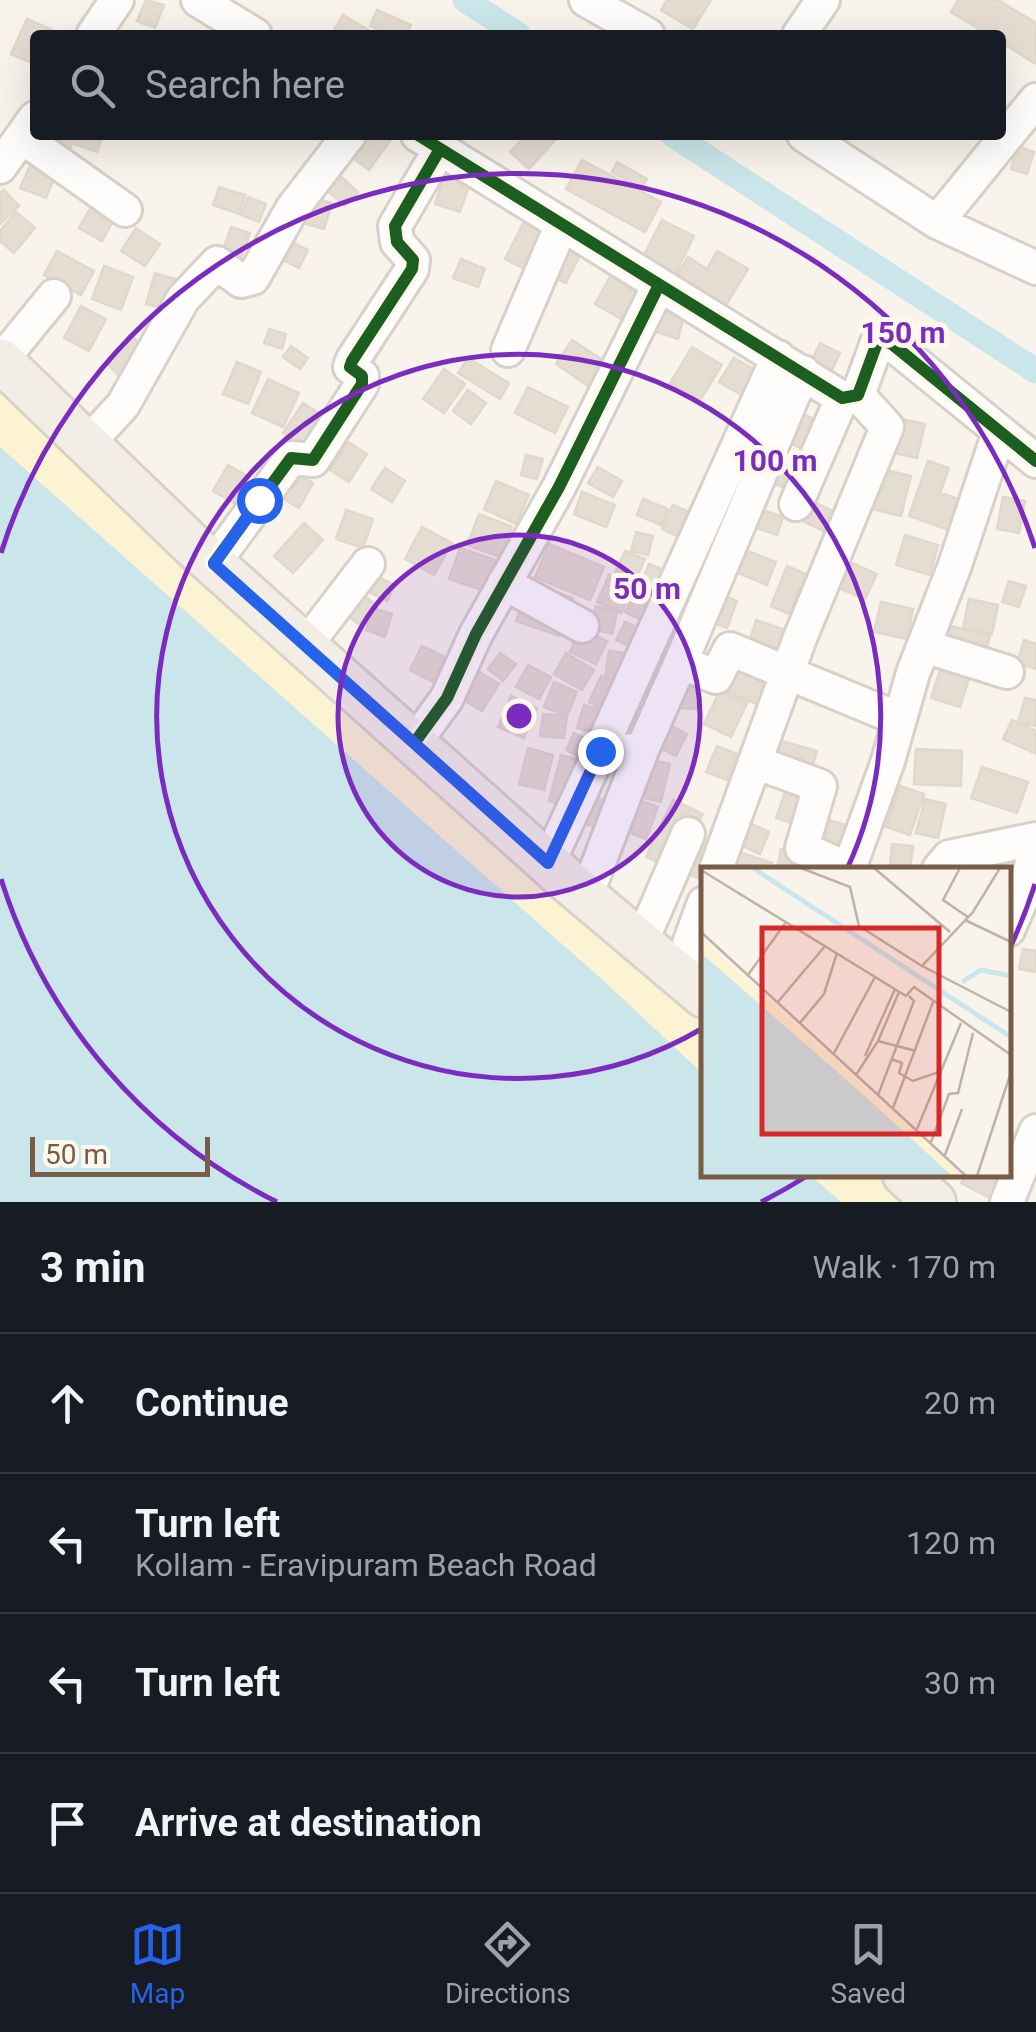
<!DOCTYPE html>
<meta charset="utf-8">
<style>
:root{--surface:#171b24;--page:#242831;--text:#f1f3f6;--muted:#9ea1a6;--line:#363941;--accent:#2563eb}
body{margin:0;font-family:Roboto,sans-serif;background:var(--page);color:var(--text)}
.scale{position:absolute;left:30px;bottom:25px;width:180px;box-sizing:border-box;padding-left:10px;border:5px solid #795c48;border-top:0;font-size:28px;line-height:35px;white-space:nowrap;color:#795c48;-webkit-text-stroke:8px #fff9ed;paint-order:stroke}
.stop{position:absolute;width:30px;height:30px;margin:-22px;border:8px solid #2563eb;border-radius:50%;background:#fff}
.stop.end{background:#2563eb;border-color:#fff;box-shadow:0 2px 10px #0008}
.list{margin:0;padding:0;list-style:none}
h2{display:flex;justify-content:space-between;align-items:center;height:130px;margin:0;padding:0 40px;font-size:42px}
h2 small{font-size:32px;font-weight:400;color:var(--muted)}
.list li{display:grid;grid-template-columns:65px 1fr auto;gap:30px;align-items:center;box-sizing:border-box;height:140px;padding:0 40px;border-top:2px solid var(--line)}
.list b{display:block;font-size:38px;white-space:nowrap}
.list p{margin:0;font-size:32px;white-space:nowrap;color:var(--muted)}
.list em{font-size:32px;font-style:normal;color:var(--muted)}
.icon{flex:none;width:55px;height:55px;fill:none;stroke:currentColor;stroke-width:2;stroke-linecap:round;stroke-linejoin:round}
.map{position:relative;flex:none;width:1036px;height:1202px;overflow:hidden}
.search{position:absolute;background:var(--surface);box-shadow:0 10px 40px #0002;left:30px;right:30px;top:30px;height:110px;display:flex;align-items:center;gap:25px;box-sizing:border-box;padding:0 35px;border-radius:10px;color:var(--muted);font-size:38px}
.sheet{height:690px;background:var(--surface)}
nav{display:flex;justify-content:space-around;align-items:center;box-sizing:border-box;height:140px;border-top:2px solid var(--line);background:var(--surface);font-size:28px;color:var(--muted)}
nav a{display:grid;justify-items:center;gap:5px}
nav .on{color:var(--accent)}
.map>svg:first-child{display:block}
.sand{fill:#fcf3d2}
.water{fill:#cbe6ea}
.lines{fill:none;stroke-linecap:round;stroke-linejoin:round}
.canal{stroke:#cbe6ea;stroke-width:25}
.building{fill:#e5dcd2;stroke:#e2d7cd;stroke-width:2.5}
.minor-casing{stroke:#d7d1c9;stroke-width:38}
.major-casing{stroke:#dad1c9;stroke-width:48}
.minor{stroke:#fefdfc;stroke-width:32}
.major{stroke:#f3eee5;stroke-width:42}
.cycleway-casing{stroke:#fff9ed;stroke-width:19}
.cycleway{stroke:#1b5e20;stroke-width:12}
.route{stroke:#2563eb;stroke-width:12}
.ring{fill:none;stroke:#7b2cbf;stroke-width:5}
.inset-river{fill:none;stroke:#cbe6ea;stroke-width:5}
.inset-road{fill:none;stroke:#c1b2a5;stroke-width:2.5}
.view{fill:#d62828;fill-opacity:0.15;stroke:#d62828;stroke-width:5}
.inset-edge{fill:none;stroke:#795c48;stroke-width:5}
.centre{fill:#7b2cbf;stroke:#fff9ed;stroke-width:5}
.ring-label{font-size:30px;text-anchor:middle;font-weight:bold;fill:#7b2cbf;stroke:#fff9ed;stroke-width:10;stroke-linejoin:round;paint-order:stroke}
</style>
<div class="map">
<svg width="1036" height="1202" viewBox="0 0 1036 1202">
<rect width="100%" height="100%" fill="#f8f4eb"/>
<!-- sand -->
<path class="sand" d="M0,388L703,1017V1160L0,571Z
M732,1175H881L910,1202H813Z"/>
<!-- water -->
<path class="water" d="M0,447L605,982L703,1074L704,1174L810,1175L841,1202H0Z"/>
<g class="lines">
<!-- canal -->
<path class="canal" d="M465,0L519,35
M673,135L1036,371"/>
</g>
<!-- building -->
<path class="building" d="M146,0L164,5L155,28L137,21Z
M667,0H711L693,29L661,10Z
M958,0H998L1036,23V64L1001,42V35H989L951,12Z
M377,10L411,25L406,35H391L370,26Z
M343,15L370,31L368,35H331Z
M27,19L59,33L35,35V64L11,54Z
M50,135H103L97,152L72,143L70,149L48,141Z
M357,135H381L390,141L369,170L345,152Z
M526,135H560L529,169L510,152Z
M1017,146L1034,152L1027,174L1011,169Z
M36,152L61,162L46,198L20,188Z
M582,160L661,202L645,232L566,189Z
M617,162L647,179L641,188L612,172Z
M336,172L358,192L345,206L323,187Z
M445,172L471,180L460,212L435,204Z
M219,187L245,195L239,214L213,205Z
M4,190L19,206L0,224V193Z
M307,196L332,203L324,229L299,222Z
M248,197L266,204L259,222L241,215Z
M91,207L114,219L102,241L79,228Z
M16,212L35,228L14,253L0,241V231Z
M526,218L554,233L533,273L505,259Z
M662,220L694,236L672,281L639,265Z
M231,227L250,233L241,257L223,250Z
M136,228L160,244L145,266L121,251Z
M563,238L584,247L566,283L545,273Z
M288,240L308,250L299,268L279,258Z
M57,251L94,271L81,295L44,275Z
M717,251L748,269L723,310L674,281L688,257L707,269Z
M461,259L485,269L478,287L453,278Z
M104,266L133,277L121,310L92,299Z
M155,273L178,280L170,310L146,304Z
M611,275L642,293L625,321L595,304Z
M81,306L106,319L89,351L64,338Z
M660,309L684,317L678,339L653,331Z
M269,329L286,334L282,349L264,343Z
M133,337L149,354L122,379L106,362Z
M572,340L611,365L594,390L556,364Z
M820,343L840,353L828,378L808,369Z
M291,346L308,358L300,369L283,357Z
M692,347L722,365L700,400L670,383Z
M468,358L509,383L500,399L458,373Z
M734,358L762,374L747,398L719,382Z
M237,362L261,372L248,404L223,394Z
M444,369L465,384L444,413L423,399Z
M268,379L299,393L283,427L252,413Z
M528,387L568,407L555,433L515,413Z
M468,390L486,403L471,424L453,411Z
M303,403L328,419L308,449L283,433Z
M793,410L816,420L803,449L781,439Z
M901,419L925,424L917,458L893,453Z
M348,442L367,454L349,482L330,470Z
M775,451L797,460L785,488L764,479Z
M526,455L543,459L537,479L521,475Z
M928,461L949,468L940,493L965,501L954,532L909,516Z
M228,465L249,477L234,503L213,491Z
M598,467L622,481L613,497L588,483Z
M873,467L911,476L901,516L864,507Z
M288,468L313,483L299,508L274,493Z
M385,468L405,481L392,502L371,489Z
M496,481L529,495L516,524L484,509Z
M582,492L615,505L606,527L574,514Z
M1003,497L1025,501L1019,533L997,529Z
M643,499L668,509L661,525L637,515Z
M809,500L833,511L824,531L800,520Z
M673,505L696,515L685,540L662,529Z
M749,505L783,517L777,535L743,523Z
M346,510L373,519L363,548L336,539Z
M479,514L512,527L500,557L467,545Z
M304,523L323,540L293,573L274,556Z
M422,527L452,543L434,575L405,559Z
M636,532L653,536L648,555L631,551Z
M905,535L938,545L930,575L896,565Z
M549,544L604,567L590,600L535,577Z
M738,547L776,562L767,585L729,569Z
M460,548L501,562L490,593L449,579Z
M625,551L645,559L635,581L615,573Z
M843,559L877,574L865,599L831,585Z
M649,564L671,573L662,597L639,588Z
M787,566L806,574L789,614L771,606Z
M609,575L633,586L621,613L597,602Z
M376,576L395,585L387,601L369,592Z
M1009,581L1026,586L1019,607L1002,602Z
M529,583L573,598L560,636L516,621Z
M355,589L375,604L360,625L340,610Z
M712,591L737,601L727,628L701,618Z
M635,593L662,605L652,625L625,612Z
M969,599L998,605L992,634L963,628Z
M881,602L913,609L907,639L874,632Z
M596,606L617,612L612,634L590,628Z
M373,608L392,614L385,637L366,630Z
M756,620L792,632L783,662L746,652Z
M625,622L647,632L638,651L616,640Z
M939,623L990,636L984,658L933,646Z
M581,629L607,641L596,664L570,652Z
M1024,640L1036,644V669L1017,663Z
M422,646L445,657L433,682L410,670Z
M609,651L634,654L630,681L605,678Z
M500,653L516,664L503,681L488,669Z
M566,653L594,670L582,690L554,674Z
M945,655L974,664L960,707L931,698Z
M738,656L770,678L759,705L723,690Z
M528,665L551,677L539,699L516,687Z
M476,670L499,684L482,711L459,697Z
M601,676L621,685L609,712L589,702Z
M678,679L701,680L700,709L677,708Z
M554,682L577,692L567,716L544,707Z
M720,690L747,703L731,737L704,724Z
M511,696L537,708L524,738L498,727Z
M1025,698L1036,700V726L1018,722Z
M584,705L611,713L603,736L577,728Z
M543,714L567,716L564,738L540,736Z
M659,720L687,734L676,756L648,742Z
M1012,720L1036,731V754L1003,739Z
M574,733L596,744L587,761L566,750Z
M778,740L817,751L810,775L771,764Z
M717,746L737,754L727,780L706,772Z
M528,748L553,755L544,790L519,784Z
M916,749L962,751L961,786L914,784Z
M561,755L584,761L571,807L549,801Z
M645,759L670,764L661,802L637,796Z
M982,767L1028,782L1017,813L971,798Z
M789,781L813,790L800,826L776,818Z
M900,786L924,794L910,835L886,827Z
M587,796L615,803L608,830L580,823Z
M631,797L658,807L646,839L618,828Z
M925,799L946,804L938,838L916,833Z
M673,800L703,814L668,867L646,857Z
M818,817L849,826L841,856L809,847Z
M747,822L769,832L760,854L738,844Z
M689,840L716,849L704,869V880L678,871Z
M892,844L913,846L910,868L890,866Z
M781,849L811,856L808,869H777Z
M736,851L772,863L770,869H729Z
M1023,949L1036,951V972L1019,969Z
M966,1174H1005L992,1199L961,1183Z"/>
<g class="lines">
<!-- minor casing -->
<g class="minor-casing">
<path id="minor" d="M198,0L255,35
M586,0L648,35
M93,35L117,0
M799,35L823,0
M1036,100L937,222L1036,268
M418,135L842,398L858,395L877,343L880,339L892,344L1036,461
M804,135L937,222
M22,137L125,210
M0,167L35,118
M508,350L562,224
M1,361L54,296
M87,444L123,405L183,299L217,263L241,281L253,278L292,209L349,135
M796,504L842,398
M214,563L291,458L313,460L362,384V376L350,367L352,361L412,269L413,260L397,242L395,226L440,149
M504,583L582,626
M306,645L368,564
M924,646L1007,672
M681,662L803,372
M415,742L447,698L476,634L559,487L659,285
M600,751L778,357
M755,762L820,786L802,848L848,869
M548,863L600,751L642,750L681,662L716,677L730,649L899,719
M716,869L800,638L887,427L858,395
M849,869L888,761L913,673L955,565L999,432
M939,869L949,857L1036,839
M586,896L642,750
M1008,930L1026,889L1036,843
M641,943L688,834
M678,974L704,903
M1007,1202L1036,1131"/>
</g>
<!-- major casing -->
<g class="major-casing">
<path id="major" d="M0,360L190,543L569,882L704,996
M904,1174L934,1202"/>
</g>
<!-- minor -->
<use href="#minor" class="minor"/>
<!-- major -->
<use href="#major" class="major"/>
<!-- cycleway casing -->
<g class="cycleway-casing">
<path id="cycleway" d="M418,135L842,398L858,395L877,343L880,339L892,344L1036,461
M214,563L291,458L313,460L362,384V376L350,367L352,361L412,269L413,260L397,242L395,226L440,149
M415,742L447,698L476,634L559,487L659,285"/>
</g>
<!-- cycleway -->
<use href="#cycleway" class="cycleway"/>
</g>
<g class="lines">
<!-- route -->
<path class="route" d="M259,500L214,564L548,863L600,751"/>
</g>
<!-- distance rings -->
<circle cx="519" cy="716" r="181" fill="#7b2cbf" fill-opacity=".12"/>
<g class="ring">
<circle cx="519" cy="716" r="181"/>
<path d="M703 1028A362 362 0 1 1 847 869"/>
<path d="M1035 884A543 543 0 0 1 1009 950M807 1176A543 543 0 0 1 761 1202M277 1202A543 543 0 0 1 1 879M1 553A543 543 0 0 1 1035 548"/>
</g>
<!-- overview -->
<g transform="translate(701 867)">
<rect width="310" height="310" fill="#f8f4eb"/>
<path d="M0,71L46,114L261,309H235L39,126L0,82Z" fill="#fcf3d2"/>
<path d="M0,86L164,229L251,309H0Z" fill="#cbe6ea"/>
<path class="inset-river" d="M52,1L310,170M261,115L280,103L310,109"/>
<path class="inset-road" d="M100,1L149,20L158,59L221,99M173,1L249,65M259,1L242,33L267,50M299,1L272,45L221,99L310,145M0,3L205,129L213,120L310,188M264,53L310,75M0,65L265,309M47,108L85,55M76,136L124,79M98,157L123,127L136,86M177,174L198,125M132,188L174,110M164,189L194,122M190,192L201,196L198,206L212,214L238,205M155,208L177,174L215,184M177,228L213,134L208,129M192,241L232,135M216,262L260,156M230,275L248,227L257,226L272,166M244,288L261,242M276,309L310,205"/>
<path class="view" d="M61,61H238V267H61Z"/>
<rect width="310" height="310" class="inset-edge"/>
</g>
<circle cx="519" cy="716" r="15" class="centre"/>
<g class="ring-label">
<text x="903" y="343">150 m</text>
<text x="775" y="471">100 m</text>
<text x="647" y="599">50 m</text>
</g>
</svg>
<div class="scale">50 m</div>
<div class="stop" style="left:259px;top:500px"></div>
<div class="stop end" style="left:600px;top:751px"></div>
<div class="search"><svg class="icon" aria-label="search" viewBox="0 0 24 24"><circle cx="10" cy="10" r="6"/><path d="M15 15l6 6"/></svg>Search here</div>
</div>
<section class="sheet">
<h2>3 min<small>Walk · 170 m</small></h2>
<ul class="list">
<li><svg class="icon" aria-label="ahead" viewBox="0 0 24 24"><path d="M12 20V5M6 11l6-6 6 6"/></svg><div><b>Continue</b></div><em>20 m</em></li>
<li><svg class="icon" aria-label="left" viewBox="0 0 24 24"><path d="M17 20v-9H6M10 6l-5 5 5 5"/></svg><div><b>Turn left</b><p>Kollam - Eravipuram Beach Road</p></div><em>120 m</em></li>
<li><svg class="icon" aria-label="left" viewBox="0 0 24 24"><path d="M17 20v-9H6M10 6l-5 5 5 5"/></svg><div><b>Turn left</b></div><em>30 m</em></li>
<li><svg class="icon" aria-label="arrive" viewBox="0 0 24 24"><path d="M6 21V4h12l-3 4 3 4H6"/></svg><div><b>Arrive at destination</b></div></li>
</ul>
</section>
<nav>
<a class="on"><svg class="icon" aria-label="map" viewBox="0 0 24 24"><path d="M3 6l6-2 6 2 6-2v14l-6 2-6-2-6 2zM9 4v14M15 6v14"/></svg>Map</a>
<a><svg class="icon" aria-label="directions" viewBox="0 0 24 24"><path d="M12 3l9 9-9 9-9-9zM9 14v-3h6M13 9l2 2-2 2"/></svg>Directions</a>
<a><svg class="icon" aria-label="saved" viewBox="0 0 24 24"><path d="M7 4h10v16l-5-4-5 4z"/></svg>Saved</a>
</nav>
